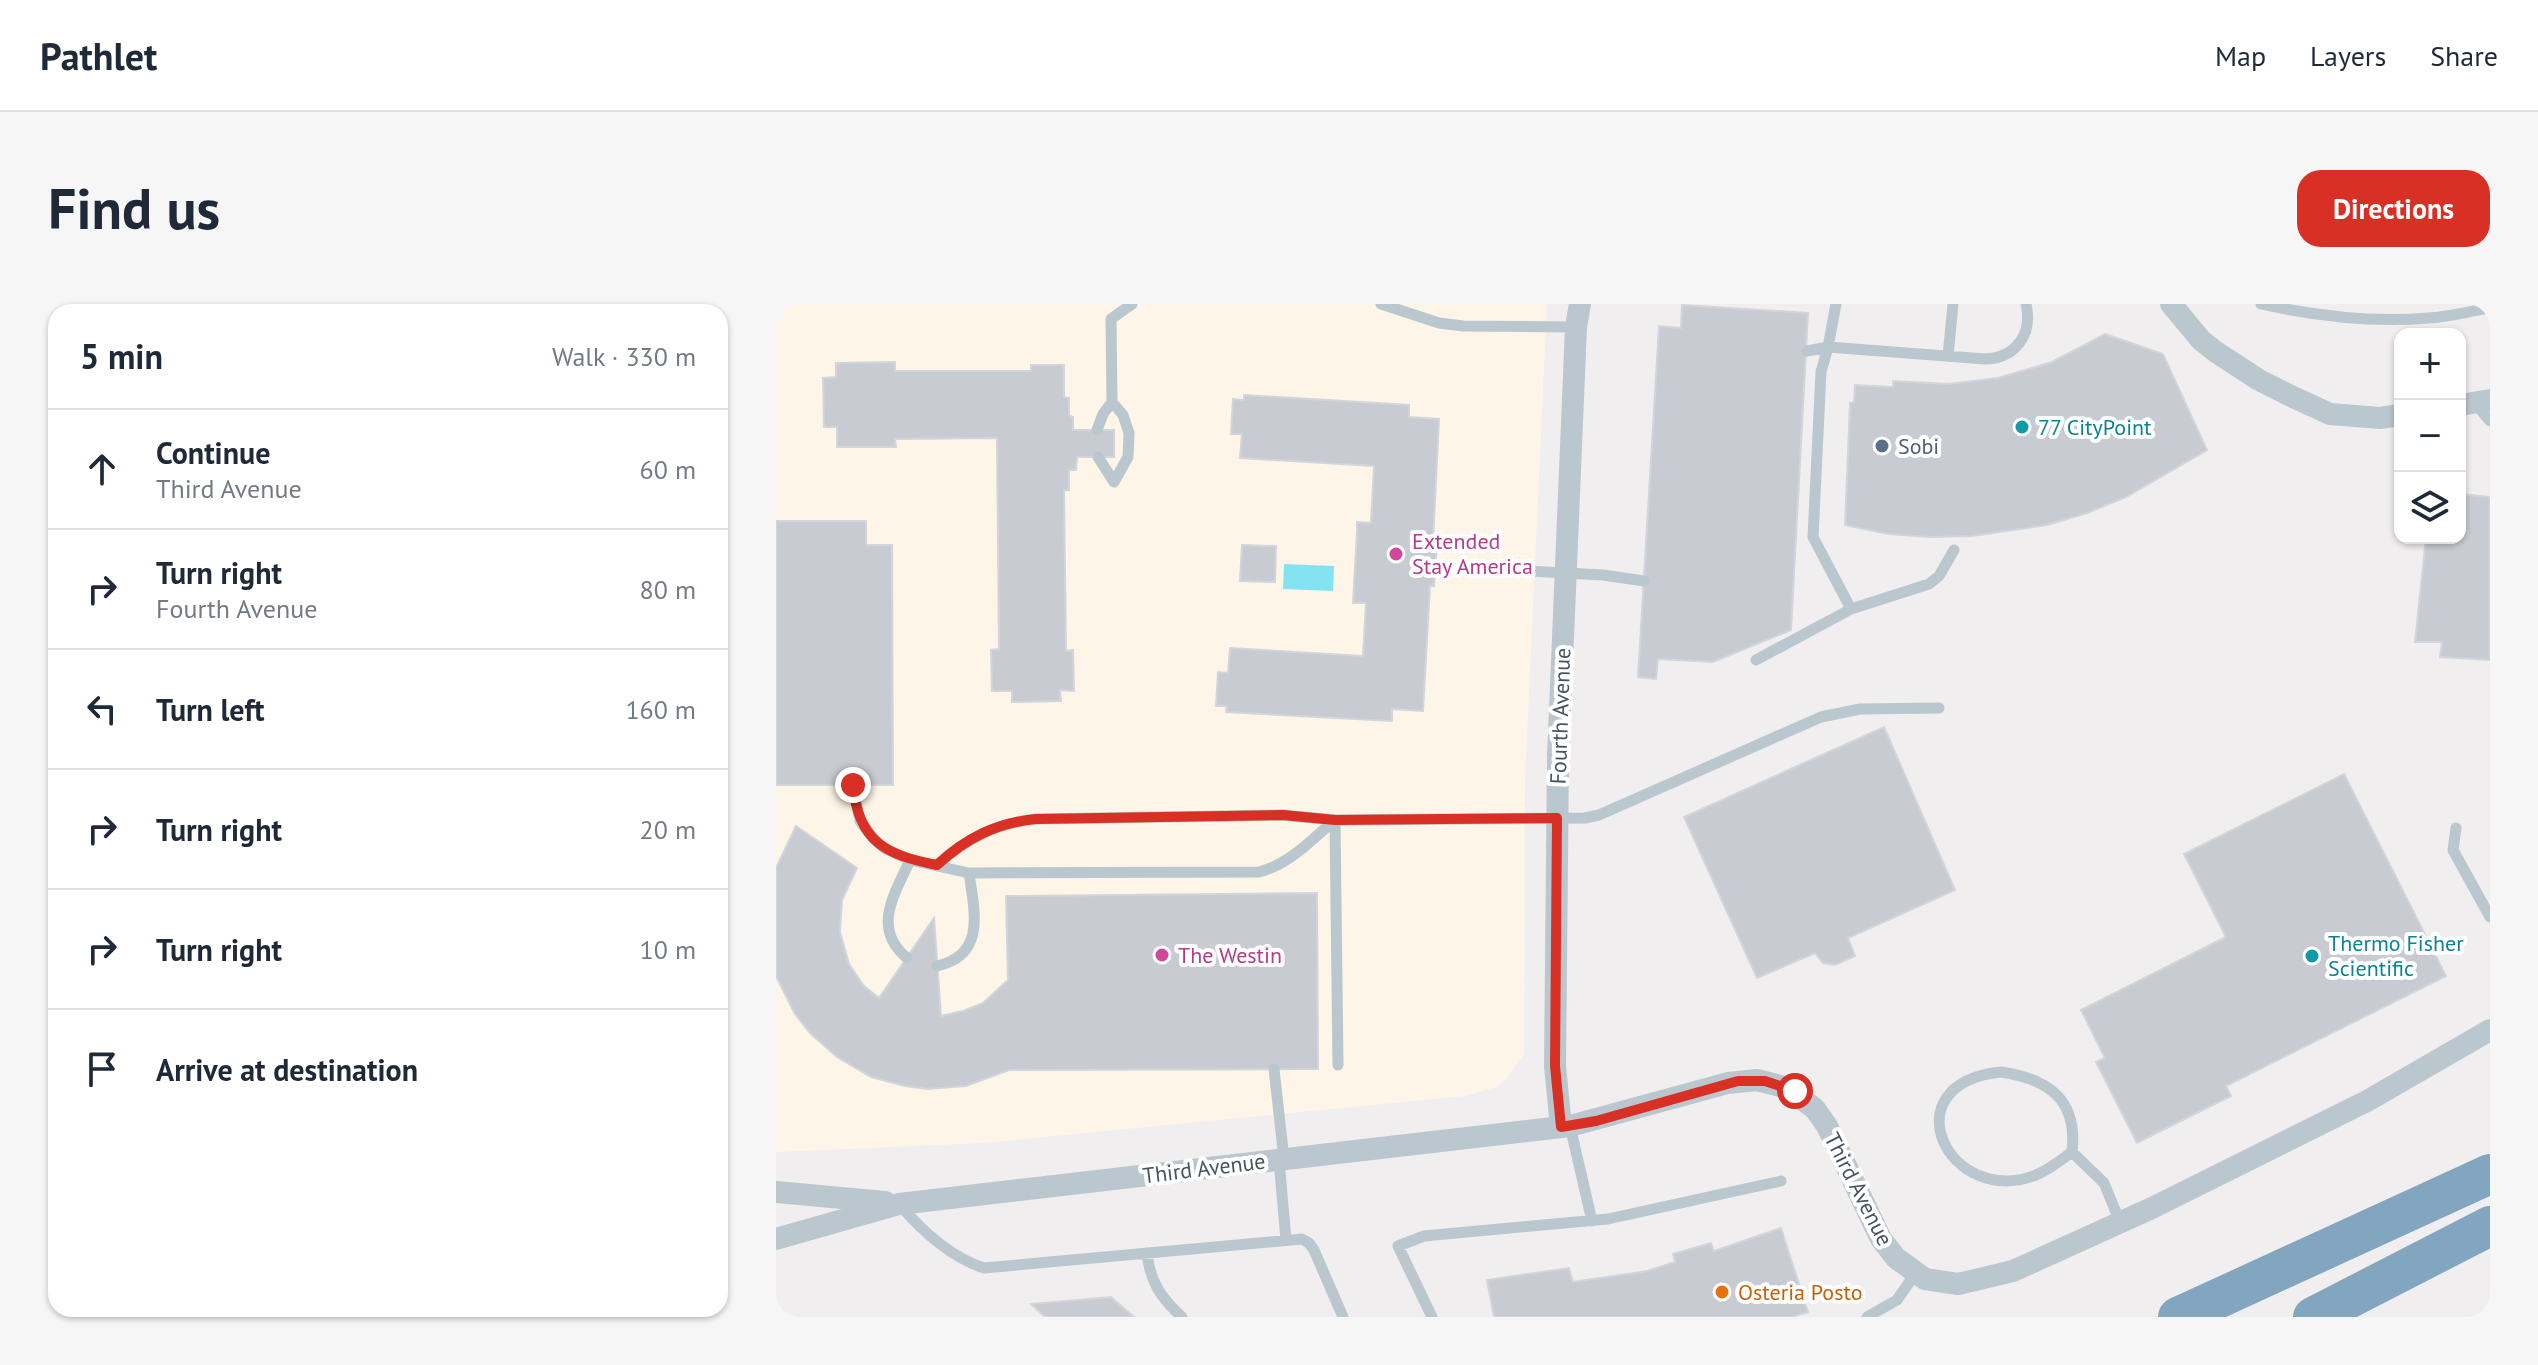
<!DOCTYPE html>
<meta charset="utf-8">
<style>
:root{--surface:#fff;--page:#f6f6f7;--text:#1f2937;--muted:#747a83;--line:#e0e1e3;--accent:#d93025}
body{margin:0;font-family:"PT Sans",sans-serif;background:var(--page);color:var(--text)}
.controls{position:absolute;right:24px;top:24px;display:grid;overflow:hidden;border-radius:16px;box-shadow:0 2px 6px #0004}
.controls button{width:72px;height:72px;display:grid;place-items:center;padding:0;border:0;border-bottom:2px solid var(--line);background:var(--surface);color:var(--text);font:40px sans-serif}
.stop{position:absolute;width:24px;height:24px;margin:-18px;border:6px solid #d93025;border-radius:50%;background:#fff}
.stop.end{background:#d93025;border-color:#fff;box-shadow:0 2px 8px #0008}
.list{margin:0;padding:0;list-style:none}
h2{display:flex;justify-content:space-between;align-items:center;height:104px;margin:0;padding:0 32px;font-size:34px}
h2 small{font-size:26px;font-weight:400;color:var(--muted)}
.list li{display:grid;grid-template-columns:52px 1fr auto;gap:24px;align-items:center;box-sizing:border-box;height:120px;padding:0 32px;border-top:2px solid var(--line)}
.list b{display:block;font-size:30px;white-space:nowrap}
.list p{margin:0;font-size:26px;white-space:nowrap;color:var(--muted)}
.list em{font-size:26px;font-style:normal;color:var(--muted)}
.icon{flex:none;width:44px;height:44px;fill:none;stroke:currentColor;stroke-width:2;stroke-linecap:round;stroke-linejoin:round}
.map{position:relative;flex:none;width:1714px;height:1013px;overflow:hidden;border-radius:24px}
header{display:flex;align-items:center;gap:48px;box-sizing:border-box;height:112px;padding:0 40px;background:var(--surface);border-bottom:2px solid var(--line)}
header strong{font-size:38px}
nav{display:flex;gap:44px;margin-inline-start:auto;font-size:28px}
.intro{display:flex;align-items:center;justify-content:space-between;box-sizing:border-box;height:192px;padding:0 48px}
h1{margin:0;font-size:56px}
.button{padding:20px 36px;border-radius:24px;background:var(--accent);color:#fff;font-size:28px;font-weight:700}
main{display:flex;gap:48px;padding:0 48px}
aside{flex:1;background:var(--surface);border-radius:24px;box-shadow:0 2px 6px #0004}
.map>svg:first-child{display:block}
.commercial{fill:#fdf5e7}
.water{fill:#85e3f1}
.building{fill:#c8ccd2;stroke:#d2d5db;stroke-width:2}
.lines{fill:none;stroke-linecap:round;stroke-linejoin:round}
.lane{stroke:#bbc7ce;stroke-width:11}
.street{stroke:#bbc7ce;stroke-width:22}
.highway{stroke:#83a6c0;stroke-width:40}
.route{stroke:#d93025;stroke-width:10}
.culture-dot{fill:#0f9aa8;stroke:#fff;stroke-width:3}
.service-dot{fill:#5c6f8a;stroke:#fff;stroke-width:3}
.hotel-dot{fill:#d1479c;stroke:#fff;stroke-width:3}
.food-dot{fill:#e8710a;stroke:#fff;stroke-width:3}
.labels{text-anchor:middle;stroke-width:8;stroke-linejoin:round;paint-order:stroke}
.culture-label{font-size:22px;fill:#0d838f;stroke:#fff;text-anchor:start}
.service-label{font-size:22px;fill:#4e5e75;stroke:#fff;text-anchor:start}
.hotel-label{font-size:22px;fill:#b23c85;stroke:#fff;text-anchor:start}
.street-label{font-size:22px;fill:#45545d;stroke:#fff}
.food-label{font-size:22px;fill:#c56008;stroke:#fff;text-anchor:start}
</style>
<header>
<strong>Pathlet</strong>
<nav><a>Map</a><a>Layers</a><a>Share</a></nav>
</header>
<div class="intro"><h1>Find us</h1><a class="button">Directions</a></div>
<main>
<aside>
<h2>5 min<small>Walk · 330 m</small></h2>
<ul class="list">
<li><svg class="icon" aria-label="ahead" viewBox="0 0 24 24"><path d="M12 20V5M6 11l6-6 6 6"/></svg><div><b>Continue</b><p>Third Avenue</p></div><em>60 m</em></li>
<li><svg class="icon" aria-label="right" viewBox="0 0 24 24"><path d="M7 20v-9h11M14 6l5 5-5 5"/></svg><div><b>Turn right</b><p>Fourth Avenue</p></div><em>80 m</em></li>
<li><svg class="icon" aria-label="left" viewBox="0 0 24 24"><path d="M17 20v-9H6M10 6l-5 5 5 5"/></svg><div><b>Turn left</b></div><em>160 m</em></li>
<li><svg class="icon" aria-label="right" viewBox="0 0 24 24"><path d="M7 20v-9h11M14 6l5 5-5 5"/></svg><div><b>Turn right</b></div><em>20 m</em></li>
<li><svg class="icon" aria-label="right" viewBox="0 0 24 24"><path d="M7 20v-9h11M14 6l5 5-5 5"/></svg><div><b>Turn right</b></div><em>10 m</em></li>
<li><svg class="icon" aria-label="arrive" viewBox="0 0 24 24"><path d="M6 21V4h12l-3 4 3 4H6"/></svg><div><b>Arrive at destination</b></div></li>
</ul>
</aside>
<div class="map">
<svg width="1714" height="1013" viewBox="0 0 1714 1013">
<rect width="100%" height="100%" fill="#f1eeef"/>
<!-- commercial -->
<path class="commercial" d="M0,0H771L749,475L748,750L732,773L721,783L689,792L208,839L0,848Z"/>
<!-- water -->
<path class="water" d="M508,260L558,262L557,287L507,285Z"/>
<!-- building -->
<path class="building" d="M906,1L1032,9L1015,326L937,358L882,355L880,375L862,373L883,22L905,24Z
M1329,30L1387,50L1431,146L1350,193L1311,209L1271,221L1196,232L1154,233L1112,230L1069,221L1074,99L1078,98L1079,81L1117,83V77L1173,80L1222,74L1276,58Z
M119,58V67H255V61H288V93L293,94V111L297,113V126H338V153H301L300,166H293V186H288L290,347L297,346L298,387L284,386L285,397L236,398V387H216L215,346L223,345L221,134L119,135L120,143H61V123H48L47,74L60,73V59Z
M468,91L633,101V113L663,115L657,238H661L658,282H654L647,407L616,405V417L450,408L451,402H440L442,368L452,369L454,344L587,352L590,299H577L581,228V218L595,219L598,162L464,154L466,130H455L457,95L468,96Z
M1684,190L1714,193V356L1664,353L1666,338H1639L1650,234H1684Z
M0,217H90V241H116L117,481H0Z
M466,241L500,242L499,278L464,277Z
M1108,423L1179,586L1072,634L1079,652L1059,661L1047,659L1039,649L981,674L908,513Z
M1568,470L1670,672L1450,782L1455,792L1361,839L1320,758L1329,754L1305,706L1450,633L1408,550Z
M20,522L81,564L66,596L64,628L73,660L88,682L103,694L158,614L165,712L187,707L207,699L232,676L230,592L541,589L542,765L233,766L190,782L152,785L129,782L95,773L61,753L34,729L19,710L0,672V564Z
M1005,924L1032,1008L1016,1013H718L711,976L793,964L797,978L871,967L899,958L897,950L935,939L938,947Z
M335,993L358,1013H269L255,1000Z"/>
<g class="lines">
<!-- lane -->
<path class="lane" d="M605,0L663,19L687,22L800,23
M1060,0L1052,43L1209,55C1240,54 1257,30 1250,0
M1485,0C1540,12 1595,19 1652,14C1673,13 1694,7 1714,4
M1031,47L1052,43L1045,68L1037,233L1075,305
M1172,52L1177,0
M1699,99L1714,117
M321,126L327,110L336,98
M322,153L338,178L352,153L353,129L347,111L336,98L335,15L356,0
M700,264L827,271L868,277
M980,356L1075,305L1153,280L1163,272L1178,246
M77,481L84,517L98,535L108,544L134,556L193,569L483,568C513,561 536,535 559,516
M559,516L562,761
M1680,524L1677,546L1714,613
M161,561C190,535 220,519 260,515L507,511L559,516L809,514L823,511L1045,413L1084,405L1163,404
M131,654C95,624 119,590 134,556
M161,662C211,651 198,606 193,569
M498,765L508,855
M1225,768C1273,775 1302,796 1296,848C1285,856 1273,866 1260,871C1171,905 1113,779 1225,768Z
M794,822L816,917
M1296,848L1328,879L1344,918
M503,856L510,936
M123,900C146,927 174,953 208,964L526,935L533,939L538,946L567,1013
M371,949C374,978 385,994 406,1013
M656,1013L622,942L648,932L832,915L1005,877
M1091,1013L1121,996L1139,970"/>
<!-- street -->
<path class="street" d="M1395,0L1425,36L1440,48L1483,76L1517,93L1554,110L1604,114L1624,111
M1684,101L1714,96
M785,823L779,762L782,453L800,23L804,0
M0,888L109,898
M0,935L123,900L794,822L952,779L981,776L1012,784L1039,805L1051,822L1105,935L1120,954L1149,975L1182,980L1237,967L1376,904L1591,797L1714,726"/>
<!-- highway -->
<path class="highway" d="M1402,1013L1714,870
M1537,1013L1714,922"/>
</g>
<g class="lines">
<!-- route -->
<path class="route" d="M77,481C82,537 109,551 161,561C190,534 220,519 260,515L507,511L559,516L781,514L779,762L785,823L820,817L962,777H989L1019,787"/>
</g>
<!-- markers -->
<g class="culture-dot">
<circle cx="1246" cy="123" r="8"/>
<circle cx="1536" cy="652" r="8"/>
</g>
<circle class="service-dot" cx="1106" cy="142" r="8"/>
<g class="hotel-dot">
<circle cx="620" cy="250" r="8"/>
<circle cx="386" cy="651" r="8"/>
</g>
<circle class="food-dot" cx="946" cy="988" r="8"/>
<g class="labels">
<!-- culture labels -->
<g class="culture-label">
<text x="1262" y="131">77 CityPoint</text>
<text x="1552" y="647">Thermo Fisher<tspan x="1552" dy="25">Scientific</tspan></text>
</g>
<!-- service labels -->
<g class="service-label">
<text x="1122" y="150">Sobi</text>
</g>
<!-- hotel labels -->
<g class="hotel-label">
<text x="636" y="245">Extended<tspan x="636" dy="25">Stay America</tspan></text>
<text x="402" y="659">The Westin</text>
</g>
<!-- street labels -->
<g class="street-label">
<text transform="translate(784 412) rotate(-88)" y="8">Fourth Avenue</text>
<text transform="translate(428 864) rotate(-7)" y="8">Third Avenue</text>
<text transform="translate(1083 885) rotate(63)" y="8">Third Avenue</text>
</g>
<!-- food labels -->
<g class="food-label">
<text x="962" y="996">Osteria Posto</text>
</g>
</g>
</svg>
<div class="controls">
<button>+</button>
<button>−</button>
<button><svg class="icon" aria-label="layers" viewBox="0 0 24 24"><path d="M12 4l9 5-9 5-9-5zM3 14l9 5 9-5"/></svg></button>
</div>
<div class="stop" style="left:1019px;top:787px"></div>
<div class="stop end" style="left:77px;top:481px"></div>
</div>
</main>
